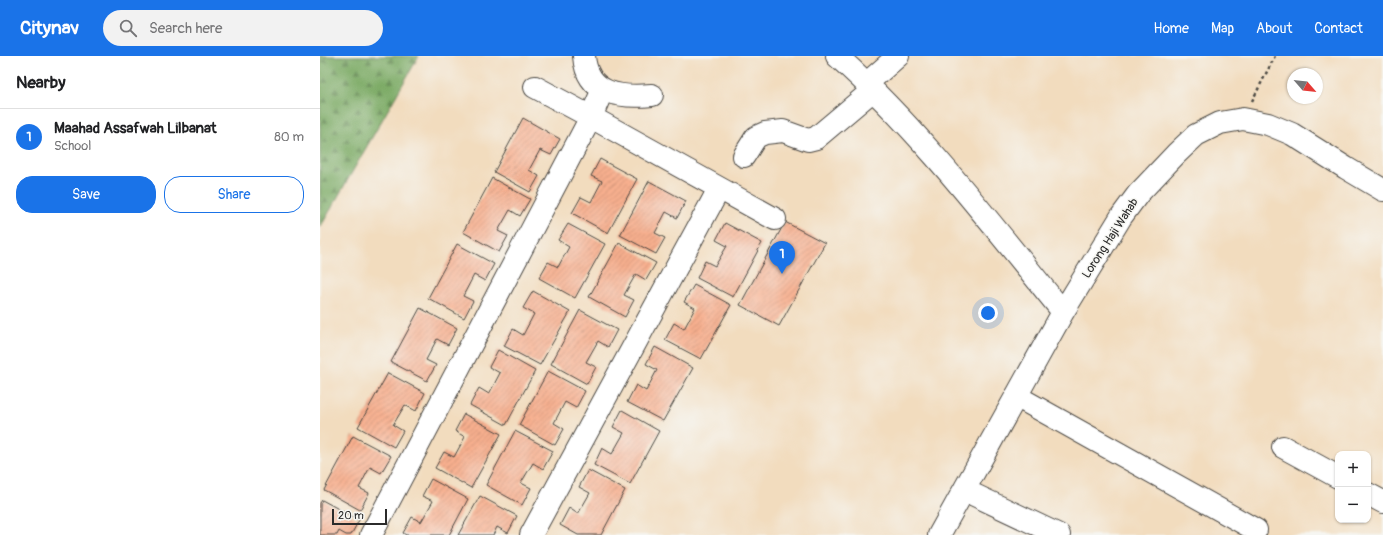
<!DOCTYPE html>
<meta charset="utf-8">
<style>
:root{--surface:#fff;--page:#f2f2f2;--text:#202124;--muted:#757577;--line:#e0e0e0;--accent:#1a73e8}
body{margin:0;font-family:Pangolin,sans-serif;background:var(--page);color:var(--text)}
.controls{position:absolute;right:12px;bottom:12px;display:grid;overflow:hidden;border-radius:8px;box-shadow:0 1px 3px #0004}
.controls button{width:36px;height:36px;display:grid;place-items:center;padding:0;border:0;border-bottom:1px solid var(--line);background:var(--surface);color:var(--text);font:20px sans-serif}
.compass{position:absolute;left:967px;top:12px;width:36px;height:36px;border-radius:50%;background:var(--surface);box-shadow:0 1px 3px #0004;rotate:118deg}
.scale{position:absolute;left:12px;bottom:10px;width:55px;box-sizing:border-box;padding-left:4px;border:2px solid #2b2b2b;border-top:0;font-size:11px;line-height:14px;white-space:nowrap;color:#2b2b2b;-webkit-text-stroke:3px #f6f6f2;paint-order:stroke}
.you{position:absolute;left:668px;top:257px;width:14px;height:14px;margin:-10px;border:3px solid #fff;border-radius:50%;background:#1a73e8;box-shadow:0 0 0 6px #1a73e833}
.badge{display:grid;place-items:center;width:26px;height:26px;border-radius:50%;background:var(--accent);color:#fff;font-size:13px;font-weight:700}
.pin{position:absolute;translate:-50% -33px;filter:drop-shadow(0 1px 2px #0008)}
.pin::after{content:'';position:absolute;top:21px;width:14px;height:12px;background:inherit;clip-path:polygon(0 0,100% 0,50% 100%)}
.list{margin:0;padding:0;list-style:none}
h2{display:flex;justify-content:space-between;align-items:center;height:52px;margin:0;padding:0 16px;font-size:17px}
h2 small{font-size:13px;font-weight:400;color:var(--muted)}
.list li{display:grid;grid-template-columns:26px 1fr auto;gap:12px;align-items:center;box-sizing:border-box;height:56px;padding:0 16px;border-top:1px solid var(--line)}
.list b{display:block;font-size:15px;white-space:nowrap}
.list p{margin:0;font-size:13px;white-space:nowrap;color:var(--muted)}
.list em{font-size:13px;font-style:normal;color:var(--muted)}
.actions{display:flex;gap:8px;padding:12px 16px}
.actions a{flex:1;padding:9px 0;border:1px solid var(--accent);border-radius:16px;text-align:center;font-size:14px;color:var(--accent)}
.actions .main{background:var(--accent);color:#fff}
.icon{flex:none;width:22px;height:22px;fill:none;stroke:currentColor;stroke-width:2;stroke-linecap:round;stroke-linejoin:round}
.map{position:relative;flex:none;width:1063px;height:479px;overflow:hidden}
header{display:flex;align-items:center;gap:24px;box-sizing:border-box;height:56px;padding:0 20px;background:var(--accent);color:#fff}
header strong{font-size:19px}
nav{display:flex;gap:22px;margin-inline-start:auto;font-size:14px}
.search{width:280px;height:36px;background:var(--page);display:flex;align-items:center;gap:10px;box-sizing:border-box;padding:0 14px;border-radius:22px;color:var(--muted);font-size:15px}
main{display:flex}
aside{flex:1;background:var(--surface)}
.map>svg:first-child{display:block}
.forest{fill:url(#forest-firs);stroke:#536a48}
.building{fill:url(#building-hatch)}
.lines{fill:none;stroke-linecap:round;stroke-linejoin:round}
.minor-casing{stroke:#494641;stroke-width:24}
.path{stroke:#494641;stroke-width:2.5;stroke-dasharray:3 3;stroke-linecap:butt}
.minor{stroke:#fff;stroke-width:22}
.labels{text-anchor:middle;stroke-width:3;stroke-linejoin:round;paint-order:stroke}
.street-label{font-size:12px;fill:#2b2b2b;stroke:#f6f6f2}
</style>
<header>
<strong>Citynav</strong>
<div class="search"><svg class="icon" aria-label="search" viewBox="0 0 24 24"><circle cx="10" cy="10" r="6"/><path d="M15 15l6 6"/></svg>Search here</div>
<nav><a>Home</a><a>Map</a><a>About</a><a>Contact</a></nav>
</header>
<main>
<aside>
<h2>Nearby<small></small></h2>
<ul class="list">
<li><span class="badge">1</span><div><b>Maahad Assafwah Lilbanat</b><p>School</p></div><em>80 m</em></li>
</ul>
<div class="actions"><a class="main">Save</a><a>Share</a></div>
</aside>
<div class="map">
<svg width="1063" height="479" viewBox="0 0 1063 479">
<defs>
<pattern id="forest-firs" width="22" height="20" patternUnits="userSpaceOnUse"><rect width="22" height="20" fill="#7baa65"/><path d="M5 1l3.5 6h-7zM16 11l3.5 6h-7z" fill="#658b53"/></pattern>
<pattern id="building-hatch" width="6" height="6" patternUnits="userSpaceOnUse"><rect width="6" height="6" fill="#f7af8e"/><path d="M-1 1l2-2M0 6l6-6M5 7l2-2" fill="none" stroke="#c88f74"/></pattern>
</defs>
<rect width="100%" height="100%" fill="#f6f6f2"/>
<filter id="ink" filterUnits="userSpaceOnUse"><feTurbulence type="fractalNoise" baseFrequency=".025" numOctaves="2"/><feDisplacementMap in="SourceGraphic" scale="8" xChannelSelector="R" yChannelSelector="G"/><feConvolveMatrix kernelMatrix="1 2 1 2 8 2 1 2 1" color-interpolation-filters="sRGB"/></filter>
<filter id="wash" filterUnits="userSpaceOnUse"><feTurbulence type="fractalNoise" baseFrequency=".012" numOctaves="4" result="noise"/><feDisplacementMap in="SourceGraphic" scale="16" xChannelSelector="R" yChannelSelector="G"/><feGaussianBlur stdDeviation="0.9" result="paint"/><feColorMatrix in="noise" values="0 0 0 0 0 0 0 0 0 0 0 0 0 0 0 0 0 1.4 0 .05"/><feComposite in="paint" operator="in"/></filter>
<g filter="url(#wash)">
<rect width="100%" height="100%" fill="#f2dcbe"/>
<!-- forest -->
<path class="forest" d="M0,0H99L0,172Z"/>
<g id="blocks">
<!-- building -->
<path class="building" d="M203,62L240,83L231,99L220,94L209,114L219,120L210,136L174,116Z
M280,103L317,123L288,177L252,157L261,141L271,146L282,125L271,120Z
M172,122L210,143L200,160L190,154L178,175L188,180L179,196L143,176Z
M329,125L366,145L357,162L346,156L335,177L345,182L336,198L300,179Z
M465,166L505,187L459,270L420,249Z
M405,167L442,187L413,241L377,222L385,205L395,210L407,190L396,184Z
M248,168L285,188L255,242L219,222L228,206L238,211L249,191L238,184Z
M299,187L336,207L326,224L316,218L304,239L314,244L305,261L269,241Z
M137,188L174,208L165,225L154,219L143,240L153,245L144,262L108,242Z
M374,229L411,249L381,303L345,284L354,267L364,273L375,252L364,246Z
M213,235L250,256L220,309L184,290L193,273L203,279L214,258L203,252Z
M100,252L137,272L128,289L117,283L106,304L116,309L107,325L71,306Z
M260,254L297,274L288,291L278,285L266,306L276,311L267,328L231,308Z
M335,291L373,312L343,365L307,346L316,329L326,335L337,314L326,308Z
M178,294L215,315L186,369L150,349L159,332L169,338L180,317L169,311Z
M228,315L265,335L256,352L245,346L234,367L244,373L235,389L199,369Z
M68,317L105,337L96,355L85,349L73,369L83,375L74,391L38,371Z
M302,354L339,375L310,428L274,409L282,392L292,398L304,377L293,371Z
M144,358L181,378L151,432L115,412L124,396L134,401L145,381L135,375Z
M195,375L233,395L223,413L213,407L201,427L211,432L202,449L166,429Z
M33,380L71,400L61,417L50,411L39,432L49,437L40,454L4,434Z
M268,414L305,434L281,479H258L240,469L249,452L258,458L270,437L259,431Z
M111,423L148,443L129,479H86L83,477L92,461L101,466L113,445L102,440Z
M160,440L197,460L188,477L177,471L173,479H138Z
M2,444L39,464L31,479H26L19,475L17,479H0V447Z"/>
</g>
</g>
<g filter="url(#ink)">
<use href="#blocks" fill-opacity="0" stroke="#494641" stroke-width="1"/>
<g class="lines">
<!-- minor casing -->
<g class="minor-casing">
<path id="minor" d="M264,0C267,39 301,42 332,39
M517,0C602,76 671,168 743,256
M546,28L578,0
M215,31L271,61L455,163
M424,100L436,81L445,77L463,75L488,84L496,82L553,34
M696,340L936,474
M963,391L1018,421
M644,434L739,479
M1048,438L1063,446
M51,479L271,61L283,33
M211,479L399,133
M619,479L743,256L801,161L818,138L856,98L876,79L900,67L923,63L948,68L972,78L1026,112L1063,134"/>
</g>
<!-- path -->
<path class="path" d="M932,45L955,0"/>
<!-- minor -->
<use href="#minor" class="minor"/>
</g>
</g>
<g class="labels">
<!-- street labels -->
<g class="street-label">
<text transform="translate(790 182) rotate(-57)" y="4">Lorong Haji Wahab</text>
</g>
</g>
</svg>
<div class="controls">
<button>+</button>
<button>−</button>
</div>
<svg class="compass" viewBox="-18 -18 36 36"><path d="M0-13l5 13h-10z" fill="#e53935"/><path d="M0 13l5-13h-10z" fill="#757577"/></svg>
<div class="scale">20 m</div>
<div class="you"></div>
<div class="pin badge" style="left:462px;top:218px">1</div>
</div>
</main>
